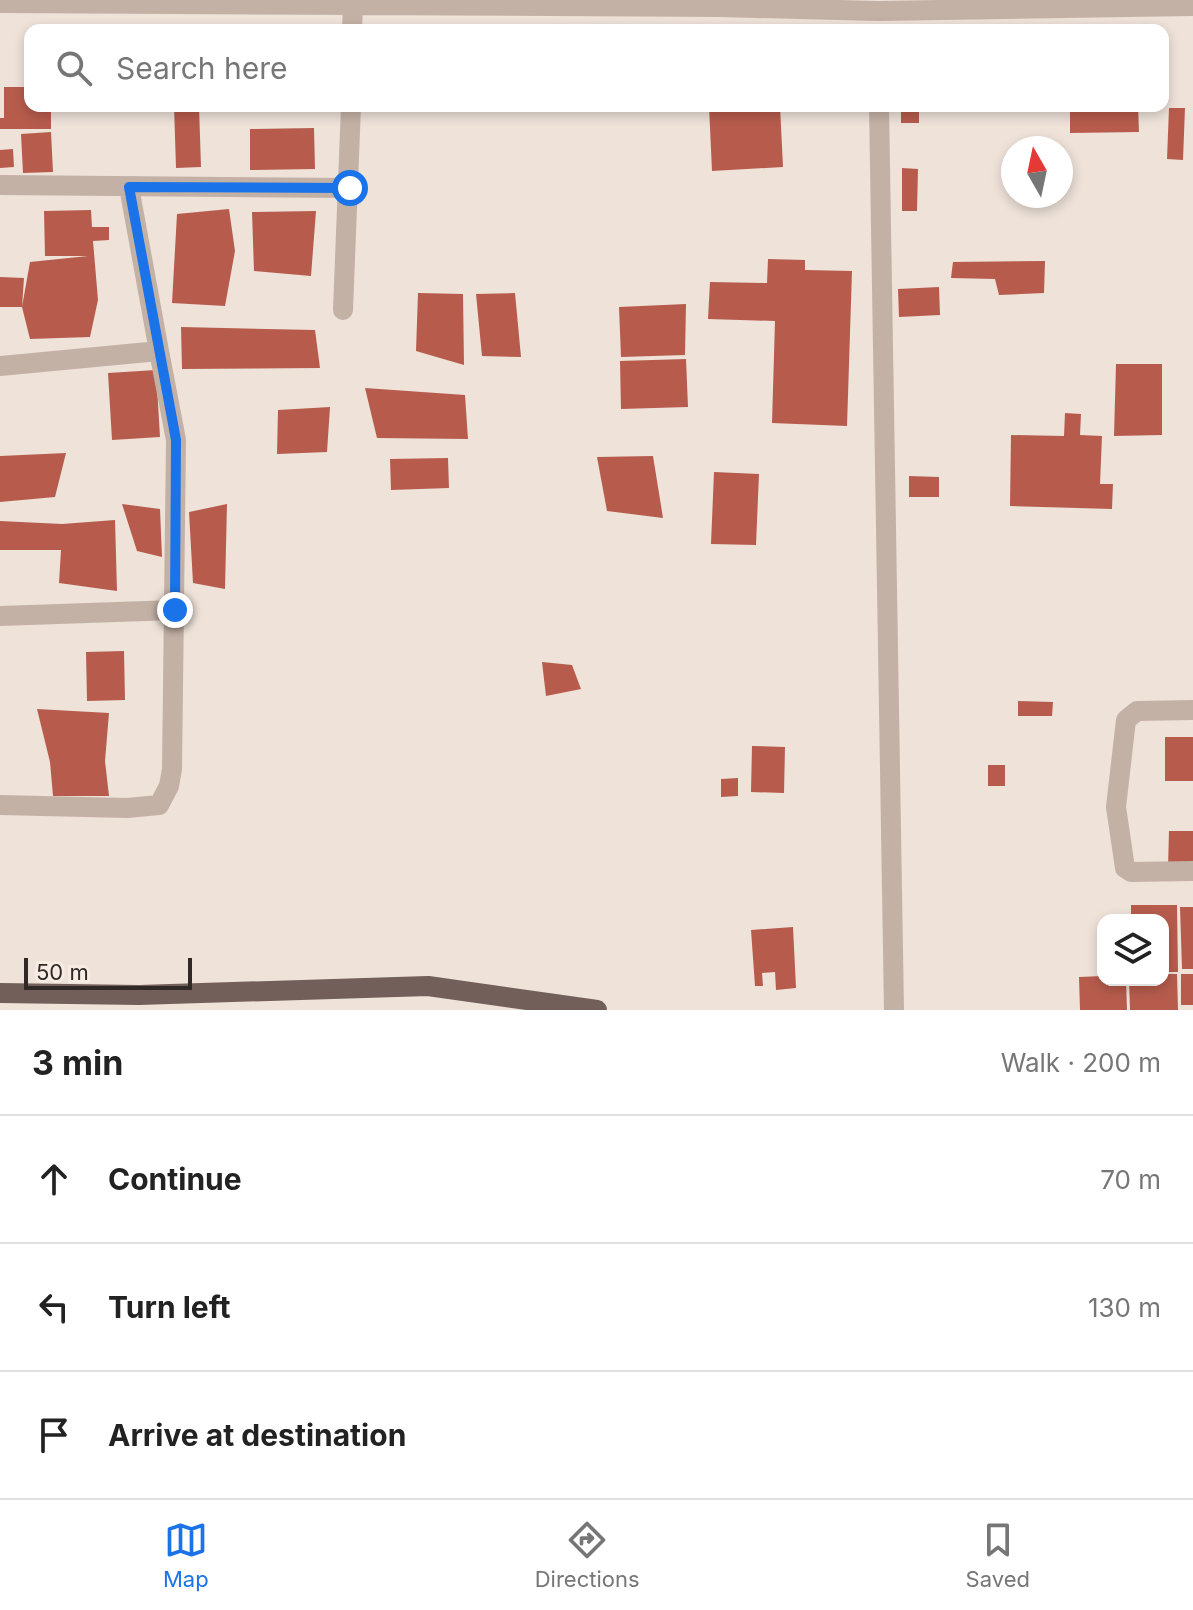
<!DOCTYPE html>
<meta charset="utf-8">
<style>
:root{--surface:#fff;--page:#f6f6f6;--text:#222;--muted:#767676;--line:#e0e0e0;--accent:#1a73e8}
body{margin:0;font-family:Inter,sans-serif;background:var(--page);color:var(--text)}
.controls{position:absolute;right:24px;bottom:24px;display:grid;overflow:hidden;border-radius:16px;box-shadow:0 4px 12px #0003}
.controls button{width:72px;height:72px;display:grid;place-items:center;padding:0;border:0;border-bottom:2px solid var(--line);background:var(--surface);color:var(--text);font:40px sans-serif}
.compass{position:absolute;left:1001px;top:136px;width:72px;height:72px;border-radius:50%;background:var(--surface);box-shadow:0 4px 12px #0003;rotate:351deg}
.scale{position:absolute;left:24px;bottom:20px;width:168px;box-sizing:border-box;padding-left:8px;border:4px solid #312926;border-top:0;font-size:22px;line-height:28px;white-space:nowrap;color:#312926;-webkit-text-stroke:6px #f6ece4;paint-order:stroke}
.stop{position:absolute;width:24px;height:24px;margin:-18px;border:6px solid #1a73e8;border-radius:50%;background:#fff}
.stop.end{background:#1a73e8;border-color:#fff;box-shadow:0 2px 8px #0008}
.list{margin:0;padding:0;list-style:none}
h2{display:flex;justify-content:space-between;align-items:center;height:104px;margin:0;padding:0 32px;font-size:34px}
h2 small{font-size:26px;font-weight:400;color:var(--muted)}
.list li{display:grid;grid-template-columns:52px 1fr auto;gap:24px;align-items:center;box-sizing:border-box;height:128px;padding:0 32px;border-top:2px solid var(--line)}
.list b{display:block;font-size:30px;white-space:nowrap}
.list em{font-size:26px;font-style:normal;color:var(--muted)}
.icon{flex:none;width:44px;height:44px;fill:none;stroke:currentColor;stroke-width:2;stroke-linecap:round;stroke-linejoin:round}
.map{position:relative;flex:none;width:1193px;height:1010px;overflow:hidden}
.search{position:absolute;background:var(--surface);box-shadow:0 4px 12px #0003;left:24px;right:24px;top:24px;height:88px;display:flex;align-items:center;gap:20px;box-sizing:border-box;padding:0 28px;border-radius:16px;color:var(--muted);font-size:30px}
.sheet{height:488px;background:var(--surface)}
nav{display:flex;justify-content:space-around;align-items:center;box-sizing:border-box;height:112px;border-top:2px solid var(--line);background:var(--surface);font-size:22px;color:var(--muted)}
nav a{display:grid;justify-items:center;gap:4px}
nav .on{color:var(--accent)}
.map>svg:first-child{display:block}
.building{fill:#b75c4d}
.lines{fill:none;stroke-linecap:round;stroke-linejoin:round}
.minor{stroke:#c4b1a6;stroke-width:20}
.major{stroke:#725f59;stroke-width:20}
.route{stroke:#1a73e8;stroke-width:10}
</style>
<div class="map">
<svg width="1193" height="1010" viewBox="0 0 1193 1010">
<rect width="100%" height="100%" fill="#eee2d9"/>
<!-- building -->
<path class="building" d="M250,24H323V30H250Z
M4,87H30V106H51V129H0V118H4Z
M174,106H199L201,167L176,168Z
M709,106H780L783,167L712,171Z
M901,106H919V123H901Z
M1070,106H1138L1139,132L1070,133Z
M1169,108H1185L1183,160L1167,159Z
M314,128L315,169L250,170V129Z
M51,132L53,172L23,173L21,134Z
M13,149L14,167L0,168V150Z
M902,168L918,169L917,211H902Z
M229,209L235,251L225,306L172,303L177,214Z
M91,210L92,227H109V240L93,241L98,300L90,337L30,339L22,307L30,262L88,256H45L44,211Z
M316,211L311,276L254,271L252,212Z
M768,259L805,260V270L852,271L847,426L772,423L775,321L708,319L710,282L767,283Z
M1045,261L1044,293L999,295L995,279L951,278L953,262Z
M0,277L24,278L22,307H0Z
M939,287L940,315L899,317L898,289Z
M418,293L463,294L464,365L416,351Z
M515,293L521,357L482,356L476,294Z
M686,304L685,355L621,357L619,307Z
M181,327L315,330L320,368L182,369Z
M686,359L688,407L621,409L620,361Z
M1116,364H1162V435L1114,436Z
M156,370L160,437L112,440L108,373Z
M365,388L465,395L468,439L377,438Z
M330,407L327,452L277,454L278,410Z
M1065,413L1081,414L1080,435L1102,436L1100,484H1113L1112,509L1010,506L1011,435L1064,436Z
M66,453L55,497L0,502V456Z
M653,456L663,518L607,511L597,457Z
M448,458L449,488L391,490L390,459Z
M714,472L759,474L756,545L711,544Z
M909,476L939,477V497H909Z
M122,504L160,509L162,557L137,551Z
M227,504L225,589L193,583L189,512Z
M115,520L117,591L59,583L61,550H0V521L62,524Z
M124,651L125,700L87,701L86,652Z
M542,662L572,665L581,689L546,696Z
M1018,701L1053,702L1052,716H1018Z
M37,709L109,713L105,761L109,796H53L50,762Z
M1165,737H1193V781H1165Z
M752,746L785,747L784,793L751,792Z
M988,765H1005V786H988Z
M738,778V796L721,797V779Z
M1169,831H1193V868H1168Z
M1131,905H1177L1178,972H1163V920H1131Z
M1180,907H1193V969H1182Z
M793,927L796,988L776,990L775,972L762,973L763,986H755L751,930Z
M1163,974H1177L1178,1010H1130L1129,980H1163Z
M1181,974H1193V1005H1181Z
M1103,976V980H1126L1127,1010H1080L1079,977Z"/>
<g class="lines">
<!-- minor -->
<path class="minor" d="M0,3L719,7L878,11L1193,6
M352,30L353,6
M879,106L894,1010
M0,185L350,188
M343,310L351,106
M0,366L159,351L129,187
M0,616L175,610
M1193,710L1137,711L1126,720L1116,807L1125,868L1131,872L1193,871
M0,805L127,808L159,805L169,786L172,769L176,440L159,351"/>
<!-- major -->
<path class="major" d="M0,993L139,995L428,986L597,1010"/>
</g>
<g class="lines">
<!-- route -->
<path class="route" d="M175,610L176,440L129,187L350,188"/>
</g>
</svg>
<div class="controls">
<button><svg class="icon" aria-label="layers" viewBox="0 0 24 24"><path d="M12 4l9 5-9 5-9-5zM3 14l9 5 9-5"/></svg></button>
</div>
<svg class="compass" viewBox="-18 -18 36 36"><path d="M0-13l5 13h-10z" fill="#e53935"/><path d="M0 13l5-13h-10z" fill="#767676"/></svg>
<div class="scale">50 m</div>
<div class="stop" style="left:350px;top:188px"></div>
<div class="stop end" style="left:175px;top:610px"></div>
<div class="search"><svg class="icon" aria-label="search" viewBox="0 0 24 24"><circle cx="10" cy="10" r="6"/><path d="M15 15l6 6"/></svg>Search here</div>
</div>
<section class="sheet">
<h2>3 min<small>Walk · 200 m</small></h2>
<ul class="list">
<li><svg class="icon" aria-label="ahead" viewBox="0 0 24 24"><path d="M12 20V5M6 11l6-6 6 6"/></svg><div><b>Continue</b></div><em>70 m</em></li>
<li><svg class="icon" aria-label="left" viewBox="0 0 24 24"><path d="M17 20v-9H6M10 6l-5 5 5 5"/></svg><div><b>Turn left</b></div><em>130 m</em></li>
<li><svg class="icon" aria-label="arrive" viewBox="0 0 24 24"><path d="M6 21V4h12l-3 4 3 4H6"/></svg><div><b>Arrive at destination</b></div></li>
</ul>
</section>
<nav>
<a class="on"><svg class="icon" aria-label="map" viewBox="0 0 24 24"><path d="M3 6l6-2 6 2 6-2v14l-6 2-6-2-6 2zM9 4v14M15 6v14"/></svg>Map</a>
<a><svg class="icon" aria-label="directions" viewBox="0 0 24 24"><path d="M12 3l9 9-9 9-9-9zM9 14v-3h6M13 9l2 2-2 2"/></svg>Directions</a>
<a><svg class="icon" aria-label="saved" viewBox="0 0 24 24"><path d="M7 4h10v16l-5-4-5 4z"/></svg>Saved</a>
</nav>
